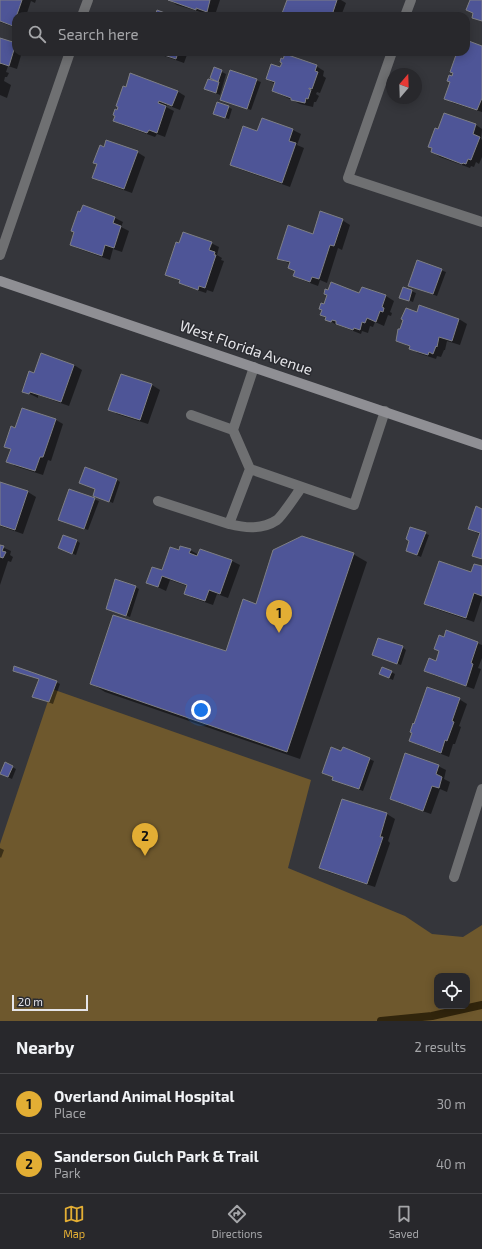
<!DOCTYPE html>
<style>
:root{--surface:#28282c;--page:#343438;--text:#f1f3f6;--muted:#a5a6a9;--line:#444448;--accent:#e3ae34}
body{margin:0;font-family:"Exo 2",sans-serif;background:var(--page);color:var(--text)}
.controls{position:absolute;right:12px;bottom:12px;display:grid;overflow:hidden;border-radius:8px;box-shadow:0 2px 10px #0003}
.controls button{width:36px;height:36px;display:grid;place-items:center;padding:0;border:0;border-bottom:1px solid var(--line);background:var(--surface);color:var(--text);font:20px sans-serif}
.compass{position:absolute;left:386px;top:68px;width:36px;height:36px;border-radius:50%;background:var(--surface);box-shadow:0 2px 10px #0003;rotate:19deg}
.scale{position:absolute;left:12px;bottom:10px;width:76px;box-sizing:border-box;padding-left:4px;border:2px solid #e5e5e9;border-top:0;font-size:11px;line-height:14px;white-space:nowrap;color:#e5e5e9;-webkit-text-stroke:3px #2b2c31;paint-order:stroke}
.you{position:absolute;left:201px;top:710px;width:14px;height:14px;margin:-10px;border:3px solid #fff;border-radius:50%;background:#1a73e8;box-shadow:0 0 0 6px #1a73e833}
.badge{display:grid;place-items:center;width:26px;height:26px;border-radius:50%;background:var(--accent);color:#111;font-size:13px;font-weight:700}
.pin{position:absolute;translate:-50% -33px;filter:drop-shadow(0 1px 2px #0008)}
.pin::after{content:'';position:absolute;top:21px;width:14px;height:12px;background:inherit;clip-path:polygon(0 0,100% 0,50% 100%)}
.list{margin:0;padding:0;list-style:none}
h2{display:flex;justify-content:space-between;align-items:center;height:52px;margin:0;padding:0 16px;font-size:17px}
h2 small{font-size:13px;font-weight:400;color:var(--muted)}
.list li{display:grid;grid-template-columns:26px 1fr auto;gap:12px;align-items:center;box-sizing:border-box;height:60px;padding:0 16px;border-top:1px solid var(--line)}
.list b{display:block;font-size:15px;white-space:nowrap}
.list p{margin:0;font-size:13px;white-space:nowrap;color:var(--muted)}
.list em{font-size:13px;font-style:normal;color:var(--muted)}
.icon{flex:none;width:22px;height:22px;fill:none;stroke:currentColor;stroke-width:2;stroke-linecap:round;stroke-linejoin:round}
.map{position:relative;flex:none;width:482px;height:1021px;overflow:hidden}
.search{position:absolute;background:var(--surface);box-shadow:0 2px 10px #0003;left:12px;right:12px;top:12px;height:44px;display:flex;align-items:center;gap:10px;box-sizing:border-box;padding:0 14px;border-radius:12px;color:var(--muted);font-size:15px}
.sheet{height:172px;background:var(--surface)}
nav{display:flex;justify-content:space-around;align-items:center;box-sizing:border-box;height:56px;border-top:1px solid var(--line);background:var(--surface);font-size:11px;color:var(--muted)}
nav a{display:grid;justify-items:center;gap:2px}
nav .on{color:var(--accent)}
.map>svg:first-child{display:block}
.green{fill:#6e582d;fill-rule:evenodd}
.shadow{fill:#0007}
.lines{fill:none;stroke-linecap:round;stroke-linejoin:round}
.stream{stroke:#31250c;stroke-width:8}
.building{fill:#4e5597;stroke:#7e7f85}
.lane{stroke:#6f7072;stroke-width:10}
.street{stroke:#6f7072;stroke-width:10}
.secondary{stroke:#8f8f94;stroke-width:10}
.labels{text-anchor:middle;stroke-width:3;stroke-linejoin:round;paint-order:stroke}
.street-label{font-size:15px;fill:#e5e5e9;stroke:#2b2c31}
</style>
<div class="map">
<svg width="482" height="1021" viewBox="0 0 482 1021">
<rect width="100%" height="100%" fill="#35363b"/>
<!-- green -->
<path class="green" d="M52,689L311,780L288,868L405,916L432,934L463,937L482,925V1021H0V844ZM437,976H467V1006H437Z"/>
<!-- shadow -->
<path class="shadow" d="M0,0H36L35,3L31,1L26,16H16V28L0,22Z
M169,0H220L215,15L204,12V13L177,5Z
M288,0H341L346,3L341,16H282Z
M0,39L16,44V52H22L17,69L8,66L6,72L9,73L7,77H5L4,81L11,85L7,98L0,95Z
M466,41L482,47V112L453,103L445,98L462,52H466Z
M153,52H188L184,63Z
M316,66L324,71L323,76L326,78L320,93L317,92L316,94L319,96L316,102H314L313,107L300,104L273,91L275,84L267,79L281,68Z
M214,68L226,74L220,95L206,89L208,80L219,82L211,78Z
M230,72L261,82L251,110L225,101Z
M177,91L185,96L180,110L167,105L166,107L174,111L165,137L157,134L155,137L122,125L115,121L118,111Z
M228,107L232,109L229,119L218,116Z
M445,114L476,125L482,129L481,139L482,140V157L479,164L476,162L474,167L471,166L470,168L440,157L432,152Z
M262,119L293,130L301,134L297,145L304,148L290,187L239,169L231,165L258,132Z
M137,152L145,157L132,193L101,182L93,177Z
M83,207L115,218L123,222L121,227L129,231L122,252L113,249L110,260L79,249L71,245Z
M342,220L350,225L342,250L338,248L327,283L320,280L318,286L302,280L294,276L295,272L289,268L290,264L278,258L314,235Z
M211,243L219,247L217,255L222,258L221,260L224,261L213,292L207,290L206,293L188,287L180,282V281L166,274Z
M418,262L446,272L437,296L413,287Z
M362,288L386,296L394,301L390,312L392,313L391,316L388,315L384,326L375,322L373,327L370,326L368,333L362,331L361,334L335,324L321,315L324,305L360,294Z
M404,288L416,293L413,302L400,297Z
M420,306L459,319L467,324L460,345L447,341L445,350H444L441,357L437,356L436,359L418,353L410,348V347L397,340L400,331L417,313Z
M41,354L74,365L82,370L69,406L38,395V398L24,391L35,374Z
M122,375L152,385L160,390L148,424L117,414L110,409Z
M56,420L63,424L51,461L48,460L43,475L15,466L7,461L11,450L5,446L15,429Z
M117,480L120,482L113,503L98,497L96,489L80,483Z
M0,483L28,492L36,497L23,534L0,526Z
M69,490L99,501L88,530L63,521Z
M482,510V560L474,555L481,535L469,529Z
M411,528L429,535L421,557L407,551L410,541Z
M77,541L80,543L76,555L63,550Z
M0,546L11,551L10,555L13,557L11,562L8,561L0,585Z
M190,550L199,555L232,561L240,565L228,598L217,594L213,605L193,598L185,593L187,586L170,580L166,591L147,582L163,572L179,551Z
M353,554L367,562L300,759L105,692L92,684L226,653L257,605Z
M482,567V598L474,622L433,608L425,604Z
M135,587L139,589L130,617L111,610Z
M447,632L482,645V658L478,668L481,669L474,689L433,675L425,670L437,662Z
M402,647L406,650L401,665L373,655Z
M18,672L56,682L60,684L53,704L34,697L39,679Z
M391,672L395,674L393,680L384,676Z
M459,699L467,704L459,726L461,727L455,744H453L449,757L418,745L410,741Z
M343,749L374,761L363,791L337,781L334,777L327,775Z
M438,766L446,770L444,779L450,782L447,792L440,789L431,814L399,803L391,799Z
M12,767L16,769L12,779L1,774Z
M343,800L387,814L395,819L388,841L390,843L375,887L328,872L321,868Z
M0,848L4,850L1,858L0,857Z"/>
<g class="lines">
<!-- stream -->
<path class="stream" d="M381,1021L432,1016L482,1005"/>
</g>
<!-- building -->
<path class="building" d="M0,0H22L13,26L0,21Z
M168,0H210L207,12L196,8V10Z
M287,0H337L333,12L336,13L335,16H281Z
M470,0H482V21L472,18L473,13L466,10Z
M157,10L173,16H151L152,15L155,16Z
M0,38L16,43L9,66L0,63V64Z
M466,40L482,46V98L477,110L444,99L450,82L447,81L449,75L452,76L453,73L450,72L457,52L460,54L461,52H466Z
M155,52H178L176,59Z
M285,54L317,65L315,71L318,72L312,89L309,88V89L311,90L308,99L306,98L305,103L291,100V98L272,91L275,82L266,79L271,64L280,67L282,63L280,62L281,58L283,59Z
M214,67L222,70L218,82L210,78Z
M230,70L257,79L247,109L220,100Z
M130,73L178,91L172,106L159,101L158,103L166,106L157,133L149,130L147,133L113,121L115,116L113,115L115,109L117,110L118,107L116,106L123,86L126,87Z
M208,79L219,82L216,93L204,89Z
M217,102L229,106L225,118L213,114Z
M444,113L476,124L473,134L480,137L471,160L468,159L466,164L463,163L462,164L431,152L432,148L428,147L435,128L438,129Z
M262,118L293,129L289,141L296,143L282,183L230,165L243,126L257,131Z
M106,140L138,151L124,189L92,178L97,164L93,163L100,145L104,147Z
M83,205L115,217L113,223L121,226L114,248L105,245L102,256L70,245L74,232L71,231L78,211L80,212Z
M320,211L343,219L334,246L330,245L319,279L312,277L310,282L293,276L295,271L288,268L290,262L277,259L288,225L313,234Z
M183,232L212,242L209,250L215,252L214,255H216L205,288L199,286L198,290L179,283L180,280L165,275L176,242L179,243Z
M417,260L442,269L433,294L408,286Z
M331,282L359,293L362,287L386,295L382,307L384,308L383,312L380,311L376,322L367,318L365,323L362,322L360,330L354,328L353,330L336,324V321L332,320L331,322L325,320L326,317L320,315L322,310L319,309L321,303L324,304L327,295L324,294L325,289L328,290Z
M403,287L412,290L409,301L399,298Z
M419,305L459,319L452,341L439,337L437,347L436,346L433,354L429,352L428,355L409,349L410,346L396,341L398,329H400L403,320L401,319L406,308L417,312Z
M41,353L74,365L61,402L30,392L29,394L22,392L29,371L34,373Z
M121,374L152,384L140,420L108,410Z
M22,408L56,419L43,457H40L35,471L6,462L11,449L4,447L11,426L15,428Z
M85,467L117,479L109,502L93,496L95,489L79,483Z
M0,482L28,491L15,530L0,525Z
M69,489L95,498L84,529L58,520Z
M476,506L482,509V559L472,556L480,533L468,529Z
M410,527L426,532L417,555L406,551L409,541L406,539Z
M63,535L77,540L72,554L58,548Z
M302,536L354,553L287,752L90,684L113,615L226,651L243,599L256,604L273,550Z
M0,545L4,546L2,551L6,552L3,558L0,557Z
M180,546L191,549L189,553L197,556L200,549L232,560L220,594L209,590L205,601L184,594L187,585L162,576L158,587L146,583L152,567L162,570L170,547L179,550Z
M439,561L471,572L474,564L482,566V596L474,593L466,618L424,604Z
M115,579L136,586L126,616L106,609Z
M446,630L478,642L471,663L473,664L466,686L424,671L429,658L436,661L439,651L434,649L439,635L444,637Z
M378,638L403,646L397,664L372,655Z
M14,666L57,681L49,702L32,697L39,679L13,671Z
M382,667L392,671L389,678L379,674Z
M427,687L460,698L452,721L454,722L447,741L445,740L441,753L409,741L412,733L410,732L413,723L414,724Z
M331,747L341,751L343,747L370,758L359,789L332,780L333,777L322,773Z
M405,753L439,765L436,774L442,777L439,788L432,786L423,811L390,799Z
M5,762L13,766L8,777L0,774Z
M342,799L387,813L380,837H383L367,884L319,868Z"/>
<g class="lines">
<!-- lane -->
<path class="lane" d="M254,367L233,430L250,469L354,505L385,411
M191,415L233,430
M250,469L229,524C245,528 262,530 277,520C283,515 296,495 301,488
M158,501L229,524"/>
<!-- street -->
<path class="street" d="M82,16L88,0
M405,16L411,0
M392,52L348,178L482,222
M0,255L70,52
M454,877L482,789"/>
<!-- secondary -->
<path class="secondary" d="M0,281L482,445"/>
</g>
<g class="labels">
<!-- street labels -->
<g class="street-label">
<text transform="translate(246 348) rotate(19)" y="5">West Florida Avenue</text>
</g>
</g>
</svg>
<div class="controls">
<button><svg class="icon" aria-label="locate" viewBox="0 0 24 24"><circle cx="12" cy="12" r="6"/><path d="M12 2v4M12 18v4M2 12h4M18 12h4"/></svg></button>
</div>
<svg class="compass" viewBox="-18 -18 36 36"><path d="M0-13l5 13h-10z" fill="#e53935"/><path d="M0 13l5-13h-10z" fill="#a5a6a9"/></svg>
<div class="scale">20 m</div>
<div class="you"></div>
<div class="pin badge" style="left:279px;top:633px">1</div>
<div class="pin badge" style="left:145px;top:856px">2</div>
<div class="search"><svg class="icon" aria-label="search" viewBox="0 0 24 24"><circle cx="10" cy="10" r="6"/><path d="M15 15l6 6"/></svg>Search here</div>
</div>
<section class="sheet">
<h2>Nearby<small>2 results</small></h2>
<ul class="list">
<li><span class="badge">1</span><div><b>Overland Animal Hospital</b><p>Place</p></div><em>30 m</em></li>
<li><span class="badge">2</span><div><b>Sanderson Gulch Park &amp; Trail</b><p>Park</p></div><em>40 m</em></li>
</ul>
</section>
<nav>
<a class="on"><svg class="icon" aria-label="map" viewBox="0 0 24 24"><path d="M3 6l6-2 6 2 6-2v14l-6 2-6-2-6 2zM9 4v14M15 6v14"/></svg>Map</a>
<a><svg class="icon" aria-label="directions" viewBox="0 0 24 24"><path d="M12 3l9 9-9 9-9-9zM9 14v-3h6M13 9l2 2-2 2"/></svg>Directions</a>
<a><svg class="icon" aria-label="saved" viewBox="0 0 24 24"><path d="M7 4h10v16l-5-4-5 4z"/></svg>Saved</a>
</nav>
